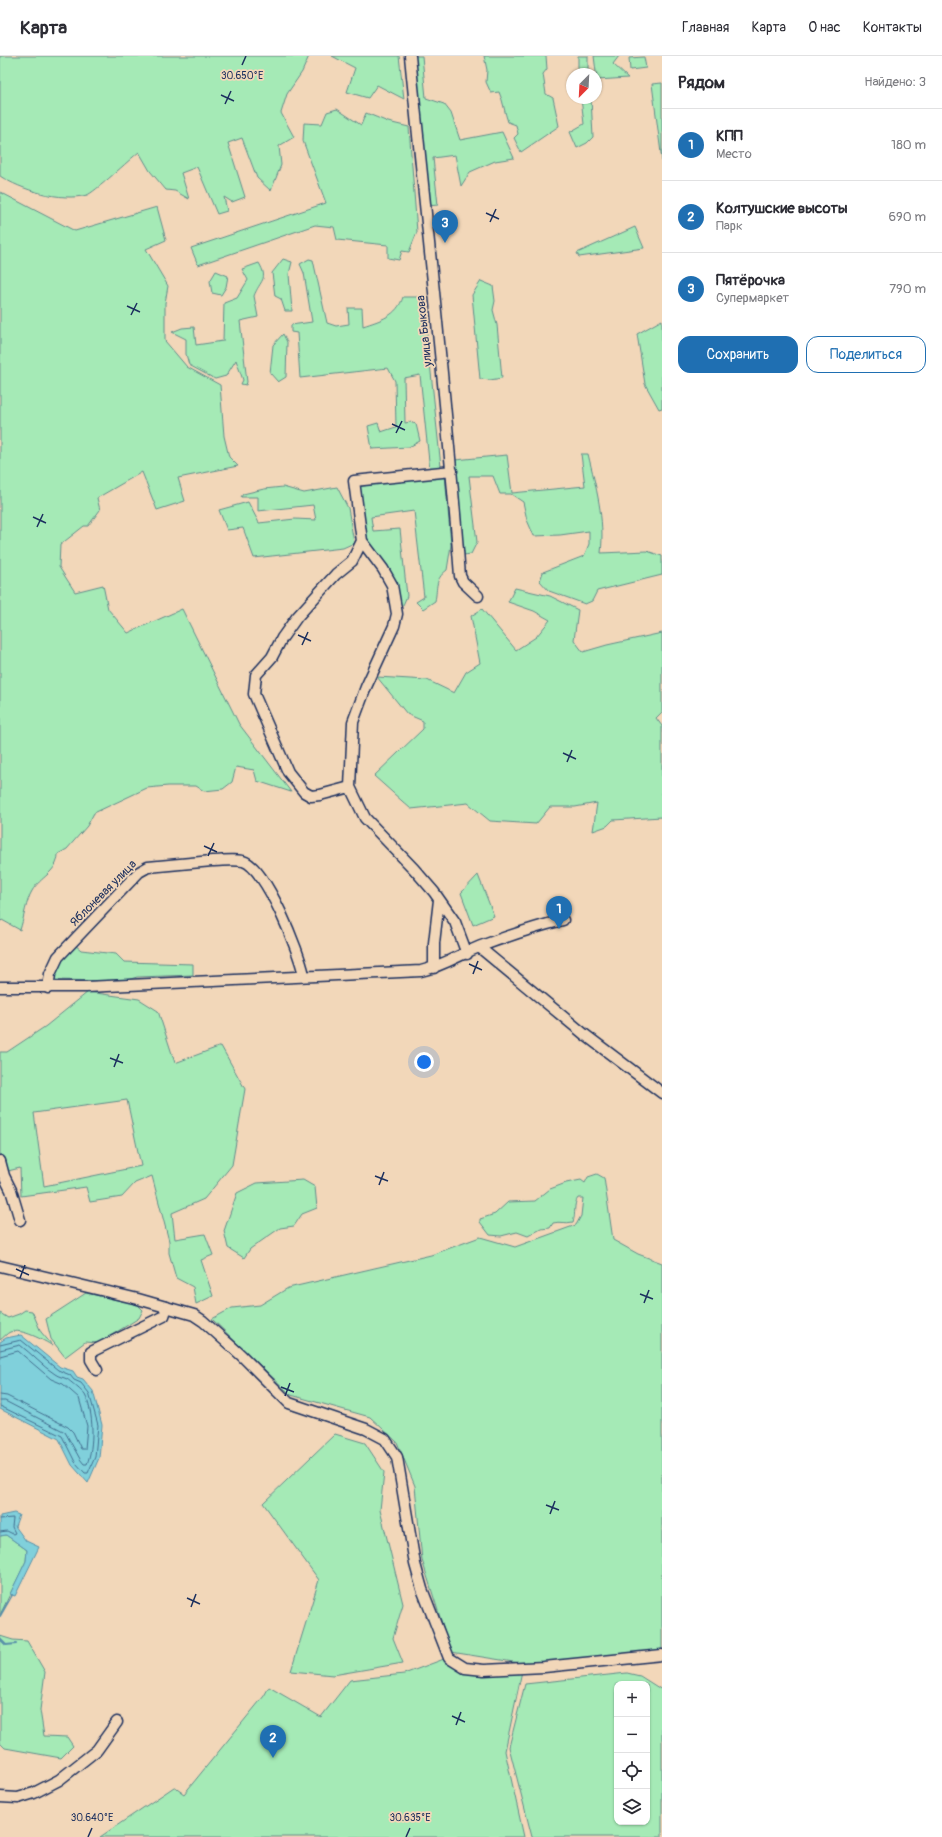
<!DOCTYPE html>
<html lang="ru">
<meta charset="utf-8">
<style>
:root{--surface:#fff;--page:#f7f7f7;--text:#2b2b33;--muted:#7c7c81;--line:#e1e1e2;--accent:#1f6fb2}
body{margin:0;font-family:Pangolin,sans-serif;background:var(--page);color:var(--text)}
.controls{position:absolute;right:12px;bottom:12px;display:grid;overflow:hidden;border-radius:8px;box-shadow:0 1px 3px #0004}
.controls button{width:36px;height:36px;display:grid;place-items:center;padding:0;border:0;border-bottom:1px solid var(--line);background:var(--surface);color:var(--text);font:20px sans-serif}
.compass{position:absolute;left:566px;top:12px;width:36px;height:36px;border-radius:50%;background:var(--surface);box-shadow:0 1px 3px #0004;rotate:204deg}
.you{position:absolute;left:424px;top:1006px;width:14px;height:14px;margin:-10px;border:3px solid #fff;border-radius:50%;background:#1a73e8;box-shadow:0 0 0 6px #1a73e833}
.badge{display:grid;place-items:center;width:26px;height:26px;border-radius:50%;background:var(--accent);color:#fff;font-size:13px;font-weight:700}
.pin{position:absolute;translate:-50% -33px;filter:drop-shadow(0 1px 2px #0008)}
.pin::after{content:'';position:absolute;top:21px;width:14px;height:12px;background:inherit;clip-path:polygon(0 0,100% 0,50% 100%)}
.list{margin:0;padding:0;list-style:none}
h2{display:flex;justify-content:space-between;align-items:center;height:52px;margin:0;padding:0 16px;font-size:17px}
h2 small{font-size:13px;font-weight:400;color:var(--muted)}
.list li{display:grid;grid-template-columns:26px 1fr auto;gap:12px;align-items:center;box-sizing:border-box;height:72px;padding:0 16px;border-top:1px solid var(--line)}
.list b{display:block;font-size:15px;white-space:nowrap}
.list p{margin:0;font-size:13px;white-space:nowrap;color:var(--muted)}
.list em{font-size:13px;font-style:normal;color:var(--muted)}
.actions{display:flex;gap:8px;padding:12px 16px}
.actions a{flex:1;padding:9px 0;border:1px solid var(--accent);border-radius:12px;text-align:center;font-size:14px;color:var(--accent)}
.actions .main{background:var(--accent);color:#fff}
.icon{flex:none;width:22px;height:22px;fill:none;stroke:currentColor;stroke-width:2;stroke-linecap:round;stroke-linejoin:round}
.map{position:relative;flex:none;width:662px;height:1781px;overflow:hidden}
header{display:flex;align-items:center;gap:24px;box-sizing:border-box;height:56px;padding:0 20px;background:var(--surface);border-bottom:1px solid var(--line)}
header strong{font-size:19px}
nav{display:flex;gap:22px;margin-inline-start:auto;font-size:14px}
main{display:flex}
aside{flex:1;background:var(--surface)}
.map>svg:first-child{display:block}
.green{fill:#a5eab6;stroke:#608c8a;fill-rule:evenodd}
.water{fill:#80d0db;stroke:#5890a9}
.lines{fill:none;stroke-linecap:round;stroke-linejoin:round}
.shore{stroke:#436f90;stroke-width:1}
.stream{stroke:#5890a9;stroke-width:2}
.minor-casing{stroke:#1b2f5e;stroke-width:13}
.minor{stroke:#f2d7b9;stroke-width:10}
.ticks{fill:none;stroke:#1b2f5e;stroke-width:1.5}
.labels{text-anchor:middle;stroke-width:3.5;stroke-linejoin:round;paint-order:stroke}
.street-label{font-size:12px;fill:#1b2f5e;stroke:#f2d7b9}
.ticks-label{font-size:10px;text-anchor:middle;fill:#1b2f5e;stroke:#f2d7b9;stroke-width:3.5;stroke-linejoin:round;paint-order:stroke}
</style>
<header>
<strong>Карта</strong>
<nav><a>Главная</a><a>Карта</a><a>О нас</a><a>Контакты</a></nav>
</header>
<main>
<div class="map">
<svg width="662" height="1781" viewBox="0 0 662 1781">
<rect width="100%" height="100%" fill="#f2d7b9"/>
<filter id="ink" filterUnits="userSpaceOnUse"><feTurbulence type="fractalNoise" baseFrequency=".025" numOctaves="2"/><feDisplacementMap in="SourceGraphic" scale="8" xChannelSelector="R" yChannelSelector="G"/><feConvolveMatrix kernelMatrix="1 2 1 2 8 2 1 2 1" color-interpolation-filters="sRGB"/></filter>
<g filter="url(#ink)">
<!-- green -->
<path class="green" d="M0,0H309L302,16L287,38L281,57L294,81L279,90L281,109L271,135L257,122L242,82L228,87L245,141L232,146L224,141L227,155L217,158L197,111L181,117L189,143L175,135L166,134L150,115L139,96C130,103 94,137 87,139C61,146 21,134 0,120Z
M332,0H399L404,43L377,29L368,42L347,36L355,12Z
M412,0H422L426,42L444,48L451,57L460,84L502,76L514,102L495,105L470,116L461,130L455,99L433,102L438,149L428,150Z
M484,0H546L547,13L543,18L546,38L553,42L559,70L521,96L514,82L518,78L516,69L508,66C504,55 504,47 499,36L491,37L486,26L487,14Z
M578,0H588V18H578Z
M594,0H619L613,8L628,22L597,24Z
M644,1L646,12L630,14L629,2Z
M662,27V105L652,28Z
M581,42H591L593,81L587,87L577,92L570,76L584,68Z
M337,53L361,69L366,57L388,66L409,71L417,176L409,196L402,195L399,204L388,202V189L337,184L334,171L315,169L198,209L191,192L326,147L303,85L304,67L322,68L327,56Z
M0,136L75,175L157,151L166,184L146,193L168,230L165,247V285L187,311L220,329L224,380L229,401L238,410L178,422L185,445L157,454L142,416L97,442L100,454L88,470H84L60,489L59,511L75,536L103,529L108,553L128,577L182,553L239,668L291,736L257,725L254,714L236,711L232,726L223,733L204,735L196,730H168L147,732L94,757L87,770L67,793L58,798C58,816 40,821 32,835C26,845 24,862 20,874L2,864L0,866Z
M635,171L644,192L579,201L577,197Z
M283,203L292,206L289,218L292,255H285L281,243L275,240L272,217Z
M309,203L313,204L327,267L336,270L349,268L348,252H362L363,270C381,264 397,260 403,241H423L441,411L430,415L420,319L404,322L405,367L410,366L416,368L420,385L409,391L372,393L368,370L378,367L381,376L396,371L395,325L388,312L300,322L297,277L291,276V269L312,266L304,217L300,208Z
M259,207C269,224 260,224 254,240L258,261L240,265L247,326L246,329L241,328L243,324L236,304L226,320L215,323L189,309L186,298V283L172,276L182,272L194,271L196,289L223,285L224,247L237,242L248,224L242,213Z
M216,215L228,220L226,231L221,239L212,237L210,225Z
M481,225L493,230L495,245L493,254L497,269L502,322L490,324L480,323L472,239Z
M662,264V352L659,353L645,328L637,278Z
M283,278L287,286L286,321L278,326L270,317L273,289Z
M581,398H588C596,431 605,463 601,497L647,495L662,500V519L597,535L592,545L585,548L549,535L540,525L543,516L584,500L589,488V475L560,479L534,480L527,464L523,446L511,438H500L493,420H469L477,486L471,498L464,499L455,404L507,399L512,437L585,430Z
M445,419L451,489L447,514C434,524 438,531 435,545L423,553L416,546L424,541L414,455L371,461L373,475L400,473L407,540L403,549L399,552L363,475L355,431Z
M283,431L304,437L337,431L348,452L354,487L343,492L254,502L243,472L227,474L219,454L248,446L259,467L295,463L316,464L313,449L258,455V441H241L243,438L264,433Z
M515,532L550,540L578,554L574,584L583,596L607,589L662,577V656L656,662L662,670V761L613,764L607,770L593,775L597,747L575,751H550L536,768L490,765L468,747L411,753L374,720L423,673V665L407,658L377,621L427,624L454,637L466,616L480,607L471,560L482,553L516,594L536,581L550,564L534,555L508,546Z
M478,819L494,860L473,869L461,837Z
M74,888L81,894L116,898L124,906L193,908V919L137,921L124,925L50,924L60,903Z
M88,936L139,943L158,955L175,1007L221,990L245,1033L232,1109L204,1143L172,1157L175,1183L205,1178L213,1199L201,1204L213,1240L196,1248L193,1231L176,1222L169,1197V1185L152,1120L135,1127L122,1141L90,1146L86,1131L21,1140L20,1112L0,1117V996H7L46,970ZM127,1044L141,1110L44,1130L34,1057Z
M597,1118L604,1122L613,1184L638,1198L662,1207V1594L526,1608L451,1596L422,1504L415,1430L397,1386L370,1361L291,1339L212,1263L232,1252L260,1249L288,1232L431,1199L480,1181L515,1191L576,1169L581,1160L583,1142H578C573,1148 576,1158 573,1166C565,1168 560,1165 553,1167L550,1172L541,1173L528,1180L517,1176L501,1180L490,1179L480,1166V1163L495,1158L508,1146L535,1145L550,1133L566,1127L581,1124L585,1127L588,1121Z
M303,1124L315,1131L317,1152L302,1158L294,1170L280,1172L250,1193L244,1202L228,1192L224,1175L237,1137L257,1127Z
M86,1237L137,1248L143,1254L139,1262L99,1287L85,1286L65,1301L51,1283L46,1263Z
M25,1254L32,1255L41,1276L53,1290C43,1284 22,1272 10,1276C7,1277 3,1282 0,1284V1257L8,1262L19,1258Z
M335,1378L365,1387L384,1416L380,1454L403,1548L393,1582L403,1607L333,1619L291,1615L319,1524L263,1447Z
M6,1479L27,1494L26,1505L0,1559V1480Z
M0,1580L13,1584L27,1585L45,1616L40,1654L44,1680L67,1681L73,1690L61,1702L5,1692L0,1687Z
M444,1603L469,1613L522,1615L505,1695L524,1781H100L174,1731L184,1738L264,1640L269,1631L321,1661L350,1624L404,1618Z
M627,1617L640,1620L662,1634V1781H532L509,1691L525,1628ZM617,1628H647V1766H617Z"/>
<!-- water -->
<path class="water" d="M21,1279L60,1311L73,1315L77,1321L83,1323L93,1335L102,1369L99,1402L88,1427L72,1409L59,1383L0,1353V1286L6,1282Z
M14,1457L19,1459L15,1470L26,1485L39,1491L15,1540L10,1538L26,1505L27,1494L6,1479L0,1480V1460Z"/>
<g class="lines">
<!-- shore -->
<path class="shore" d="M0,1289L21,1284L58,1314L70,1319L74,1324L81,1327L89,1337L98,1369L95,1401L88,1417H85L75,1406L62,1380L0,1350
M0,1294L20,1289C32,1298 42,1310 55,1318C59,1321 63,1321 67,1323C70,1325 83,1336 85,1339C94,1356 94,1391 87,1408H84L80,1403L65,1376L5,1345H0
M0,1300L18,1295L51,1323L63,1328L79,1342L87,1370L85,1393H81L73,1376L68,1371L7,1340L0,1339
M0,1463L13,1462L12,1471L15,1477L13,1478L7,1475L0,1476"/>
<!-- stream -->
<path class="stream" d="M0,1560L12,1539
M0,1583L6,1589L16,1588"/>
<!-- minor casing -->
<g class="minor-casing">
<path id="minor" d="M410,0C427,173 447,347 460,520L463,526L478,540
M362,485L383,513L392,529L397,558L394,570L366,631L353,666L350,731L365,762L414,813L434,836L455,866L467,898
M362,485L354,425L452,415
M350,731L320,739L311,740L304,736L288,716L254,638L256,619L272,601L282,582L297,561L336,518L352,505L362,485
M479,891L584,978L662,1037
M434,912V887L439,844
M0,931H86L421,915C443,910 461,898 481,890C508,880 535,871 563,864
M48,932L50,918L58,901L139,816L148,811C169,809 191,807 212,805C222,805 233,803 243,805C266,811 299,896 304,919
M0,1105L4,1120L11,1134L20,1164
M0,1210L138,1243L194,1259L203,1265L241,1299L289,1347L366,1373L385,1383L397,1401L415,1508L422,1533L449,1602L465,1612L484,1614L544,1611L662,1599
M97,1314L91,1304V1296L164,1260L167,1251
M0,1741L18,1742L34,1737L59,1724L97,1694L117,1666"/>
</g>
<!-- minor -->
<use href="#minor" class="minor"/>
</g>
</g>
<!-- ticks -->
<path class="ticks" d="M242,9L246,0M221,39L234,45M225,48L231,35M486,157L499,163M490,166L496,153M127,250L140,256M131,259L137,247M392,368L405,374M396,377L402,365M33,461L46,467M37,471L43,458M298,579L311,585M302,589L308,576M563,697L576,703M567,706L572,694M204,790L217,796M208,800L214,787M469,908L482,914M473,918L478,905M110,1002L123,1007M114,1011L119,998M375,1120L388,1125M379,1129L384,1116M16,1213L29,1219M20,1222L25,1209M640,1238L653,1243M644,1247L649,1234M281,1331L294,1336M285,1340L290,1327M546,1449L559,1454M550,1458L555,1445M187,1542L200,1548M191,1551L196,1538M452,1660L465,1666M456,1669L461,1656M88,1781L92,1772M406,1781L410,1772"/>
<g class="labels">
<!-- street labels -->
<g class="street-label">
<text transform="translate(424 275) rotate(-96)" y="4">улица Быкова</text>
<text transform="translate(103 837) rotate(-45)" y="4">Яблоневая улица</text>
</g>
</g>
<g class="ticks-label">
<text x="242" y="23">30.650°E</text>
<text x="92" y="1765">30.640°E</text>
<text x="410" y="1765">30.635°E</text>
</g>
</svg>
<div class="controls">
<button>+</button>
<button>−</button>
<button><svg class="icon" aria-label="locate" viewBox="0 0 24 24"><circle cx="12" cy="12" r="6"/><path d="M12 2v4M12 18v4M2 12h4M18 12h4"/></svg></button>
<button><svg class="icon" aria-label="layers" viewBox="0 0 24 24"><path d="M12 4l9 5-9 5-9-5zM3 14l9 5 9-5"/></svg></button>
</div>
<svg class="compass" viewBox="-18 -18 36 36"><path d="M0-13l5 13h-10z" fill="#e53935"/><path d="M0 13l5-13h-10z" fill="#7c7c81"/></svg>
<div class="you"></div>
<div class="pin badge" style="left:559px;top:873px">1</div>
<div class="pin badge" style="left:273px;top:1702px">2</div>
<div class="pin badge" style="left:445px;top:187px">3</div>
</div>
<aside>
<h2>Рядом<small>Найдено: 3</small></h2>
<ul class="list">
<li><span class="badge">1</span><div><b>КПП</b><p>Место</p></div><em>180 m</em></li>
<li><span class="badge">2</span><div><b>Колтушские высоты</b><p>Парк</p></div><em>690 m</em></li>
<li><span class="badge">3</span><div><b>Пятёрочка</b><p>Супермаркет</p></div><em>790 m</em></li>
</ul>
<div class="actions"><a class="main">Сохранить</a><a>Поделиться</a></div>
</aside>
</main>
